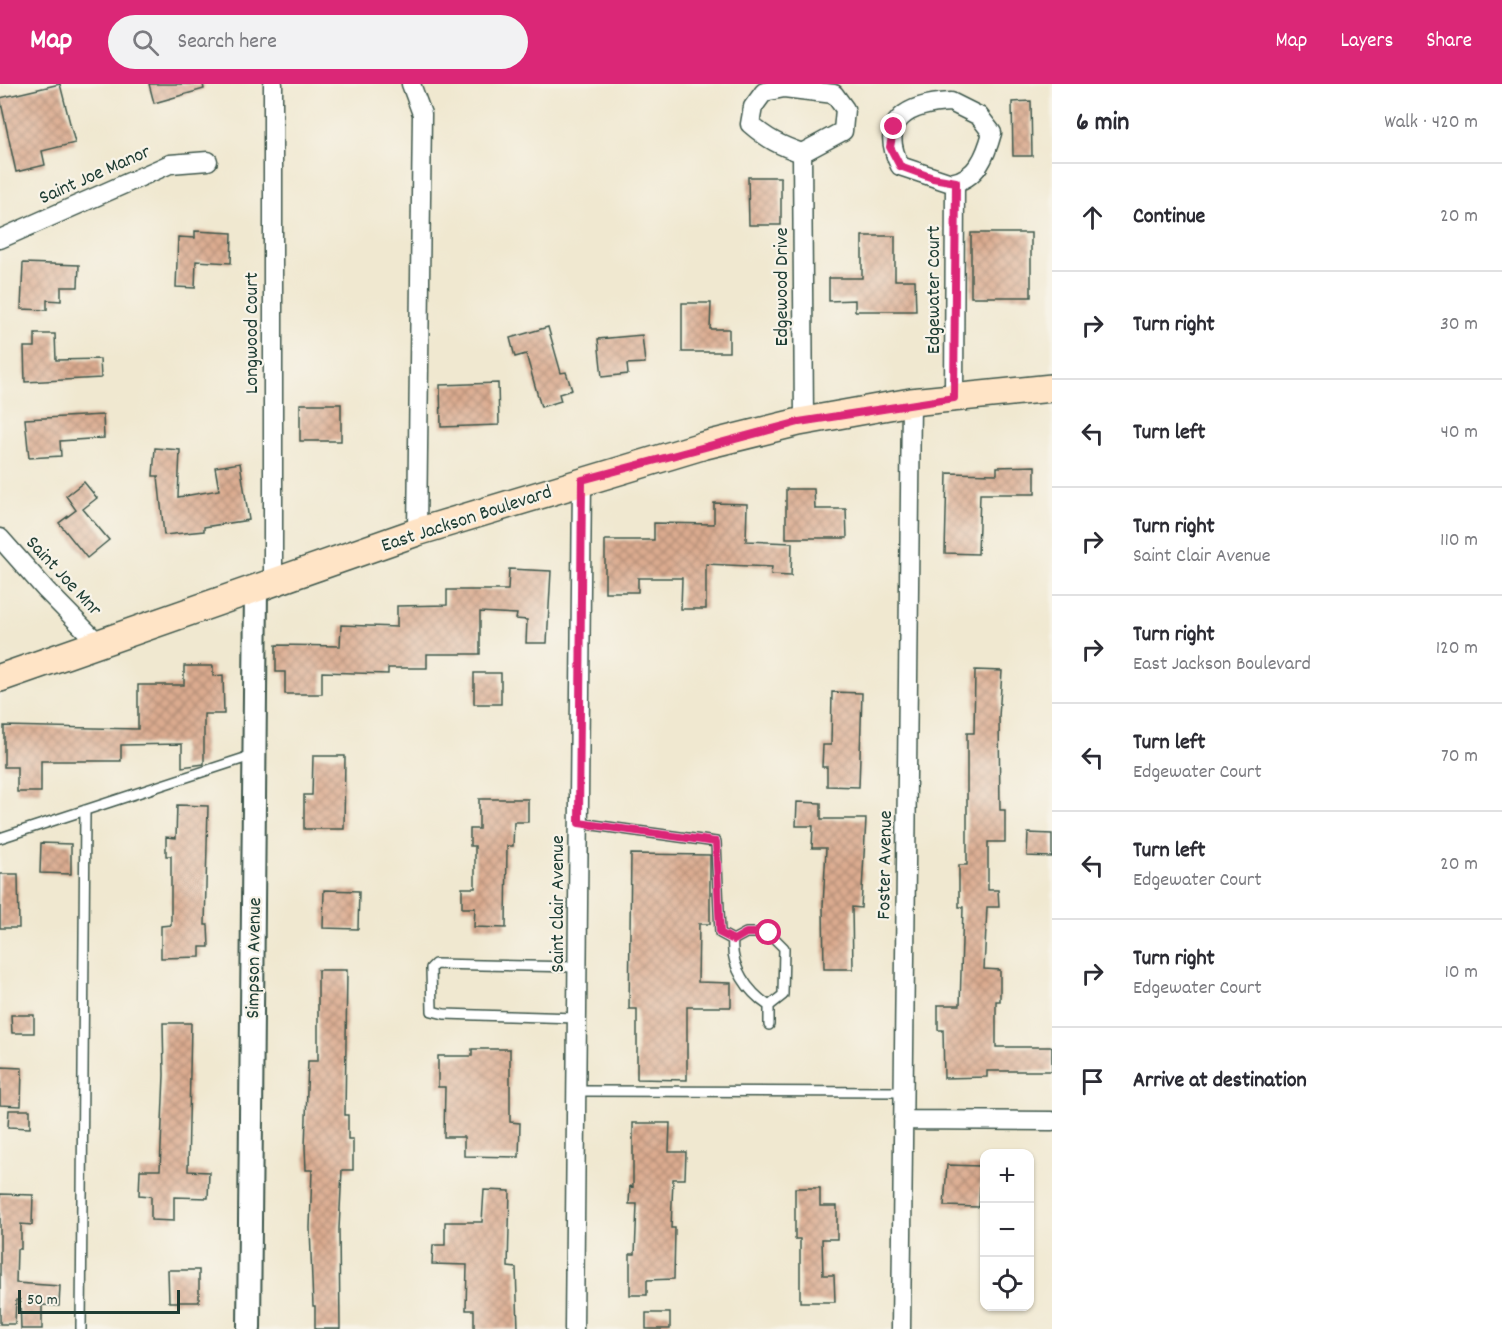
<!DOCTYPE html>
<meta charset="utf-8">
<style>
:root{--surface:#fff;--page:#f2f2f3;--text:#2b2b33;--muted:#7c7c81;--line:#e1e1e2;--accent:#db2777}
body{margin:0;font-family:Dekko,sans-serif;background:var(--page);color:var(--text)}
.controls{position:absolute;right:18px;bottom:18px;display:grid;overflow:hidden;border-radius:12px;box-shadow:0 2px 4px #0004}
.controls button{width:54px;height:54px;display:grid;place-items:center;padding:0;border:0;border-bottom:2px solid var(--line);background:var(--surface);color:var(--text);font:30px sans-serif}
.scale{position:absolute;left:18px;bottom:15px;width:162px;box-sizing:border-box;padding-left:6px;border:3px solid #1f3d34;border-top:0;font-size:16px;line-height:21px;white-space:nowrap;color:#1f3d34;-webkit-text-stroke:4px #f7f3e8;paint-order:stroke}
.stop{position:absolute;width:18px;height:18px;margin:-14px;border:4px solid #db2777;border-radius:50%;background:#fff}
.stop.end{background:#db2777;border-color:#fff;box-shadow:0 2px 6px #0008}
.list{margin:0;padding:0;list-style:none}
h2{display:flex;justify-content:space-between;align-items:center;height:78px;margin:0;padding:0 24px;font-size:26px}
h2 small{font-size:20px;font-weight:400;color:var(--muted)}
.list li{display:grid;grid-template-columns:39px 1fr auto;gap:18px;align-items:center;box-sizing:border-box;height:108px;padding:0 24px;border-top:2px solid var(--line)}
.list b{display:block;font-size:22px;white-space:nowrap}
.list p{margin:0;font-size:20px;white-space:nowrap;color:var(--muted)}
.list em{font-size:20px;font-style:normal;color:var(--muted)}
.icon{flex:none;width:33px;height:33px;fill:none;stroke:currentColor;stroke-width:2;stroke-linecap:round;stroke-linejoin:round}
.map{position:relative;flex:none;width:1052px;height:1245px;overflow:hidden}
header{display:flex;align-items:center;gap:36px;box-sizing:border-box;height:84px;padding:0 30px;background:var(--accent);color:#fff}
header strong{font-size:28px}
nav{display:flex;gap:33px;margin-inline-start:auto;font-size:21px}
.search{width:420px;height:54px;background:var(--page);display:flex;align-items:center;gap:15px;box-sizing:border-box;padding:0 21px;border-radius:33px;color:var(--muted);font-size:22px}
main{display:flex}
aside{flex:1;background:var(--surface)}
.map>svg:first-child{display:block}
.building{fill:url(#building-cross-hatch)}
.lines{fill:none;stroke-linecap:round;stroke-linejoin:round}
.service-casing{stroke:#3e574b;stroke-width:12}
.minor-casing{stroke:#3e574b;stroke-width:21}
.tertiary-casing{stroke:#3e574b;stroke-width:26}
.secondary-casing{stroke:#3e574b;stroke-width:30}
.service{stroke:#fff;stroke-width:9}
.minor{stroke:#fff;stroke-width:18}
.tertiary{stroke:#fff;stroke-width:22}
.secondary{stroke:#ffe4c6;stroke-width:27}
.route{stroke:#db2777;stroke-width:8}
.labels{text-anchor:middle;stroke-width:4.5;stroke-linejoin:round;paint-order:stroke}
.street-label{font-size:20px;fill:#1f3d34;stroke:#f7f3e8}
</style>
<header>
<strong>Map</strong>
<div class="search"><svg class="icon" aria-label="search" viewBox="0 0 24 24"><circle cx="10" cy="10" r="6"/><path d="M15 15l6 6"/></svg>Search here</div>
<nav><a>Map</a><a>Layers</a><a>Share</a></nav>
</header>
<main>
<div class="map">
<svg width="1052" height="1245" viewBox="0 0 1052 1245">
<defs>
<pattern id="building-cross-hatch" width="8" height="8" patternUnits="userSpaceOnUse" patternTransform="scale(1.5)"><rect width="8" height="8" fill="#dbab8f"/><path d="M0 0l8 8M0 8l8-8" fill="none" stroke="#b18c76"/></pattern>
</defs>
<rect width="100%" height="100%" fill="#f7f3e8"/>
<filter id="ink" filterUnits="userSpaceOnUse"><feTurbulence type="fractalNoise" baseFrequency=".0167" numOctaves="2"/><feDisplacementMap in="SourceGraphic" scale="12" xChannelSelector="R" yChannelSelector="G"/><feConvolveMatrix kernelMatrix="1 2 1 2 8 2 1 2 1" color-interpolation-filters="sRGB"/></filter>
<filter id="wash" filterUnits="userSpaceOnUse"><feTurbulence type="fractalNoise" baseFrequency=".008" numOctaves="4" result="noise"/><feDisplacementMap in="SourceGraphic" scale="24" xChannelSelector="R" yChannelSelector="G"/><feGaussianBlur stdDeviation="1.35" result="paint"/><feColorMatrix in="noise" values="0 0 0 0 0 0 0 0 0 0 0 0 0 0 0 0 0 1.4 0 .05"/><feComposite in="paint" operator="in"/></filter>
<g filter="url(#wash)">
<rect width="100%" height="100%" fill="#f0e8d0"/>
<g id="blocks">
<!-- building -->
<path class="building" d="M60,0L75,59L42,67L45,81L16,88L0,14Z
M149,0H203L204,5L154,19Z
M1031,17L1032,72H1013L1012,18Z
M748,93H781V141H749Z
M195,147L232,149L231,179L196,177L195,204L176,203L178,153L195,154Z
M971,149H1031V213H971Z
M862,152H895V196H915L916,227H855V216L829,217V194H862Z
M23,179L79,181L78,203H61V217L47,216V226L21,225Z
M682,219H711L710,245H729V268H682Z
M548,243L561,289L566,288L572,306L559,310L561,317L541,323L526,270L515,273L510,254Z
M35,250H55L56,276L100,275L101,294L25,298L24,263H35Z
M642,251L645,279L627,280L628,290L602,293L598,255Z
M498,299L499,341L441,343L440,301Z
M300,320H341V357H300Z
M103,331L104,354L60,357L61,372L29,374L25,335Z
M155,364L180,366L178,413L219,406L215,383L240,379L249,436L204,443V447L164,451L158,392H153Z
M1035,382V410H980L978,470L945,469L947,389L997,390V383Z
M84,398L97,414L83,425L109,456L87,474L59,439L76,426L66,412Z
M786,405H814L815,425H846L847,454H786Z
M714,419L747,420L746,457L792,459L791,492L771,491L772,483L706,480V525H681L682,494H638V508H605V456H654V439L714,440Z
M509,485L551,487L547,559H526L527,536L516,535L517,530L480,528V570H427V584H388V590L322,588V610H285V588H276V561L340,562L341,541L397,543V522L447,521V506H508Z
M184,582H213V592L223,591L224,630H204V680L182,683V660L121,661V677H41V708H17V683H4V642L138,645V601H184Z
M975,586L1002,587L999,633L1000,726H1005V758H988V806H998L999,823H987L984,885L1000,886V917H996V963H1052V987H987V993L944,994L943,946H938V921H960L963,823H959V781H967V649H974Z
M474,589H501V620H474Z
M832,608L862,609L859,703L827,702V683H822L823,661H831Z
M313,672H345L344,745H304V711H312Z
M479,715H528V738H514L513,762H507L506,844L474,843L475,824H462V804H475V762H470V745H479Z
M797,718L821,719V735H866L861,824L852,823L853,885H824L823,822L826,764H812L813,742H796Z
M177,721L208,722L205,841H208L209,863H200V873L161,874V842L171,841V772H166V753L176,754Z
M1028,749L1052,750V773L1027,772Z
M41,759L71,760V790L40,789Z
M631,770L710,771V840H699L698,898L731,899V923H687V996L637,995V925H629Z
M0,790H18L19,844H0Z
M324,806L359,807L358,845L323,844Z
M318,886H347L345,1031H348V1055H353V1086H342L339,1145L340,1245H315V1222H313L310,1144L312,1086H306L305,1063L308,977H318Z
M11,931H34V949H12Z
M163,939H191L188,1087L209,1088L208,1114L174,1113V1137L151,1136V1112L139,1111L140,1086H160L164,991Z
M472,965H510V1038L520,1039L519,1073L464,1072V1053H444L445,1003H438V972H472Z
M0,983L22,984L21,1022L0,1021Z
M9,1026H30V1044L8,1043Z
M633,1039H670L669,1068H686L685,1095H673L671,1144H675L674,1195L647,1196V1211H630V1170H635L637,1120H629L630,1102L633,1103Z
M947,1081L981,1082L979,1123L944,1122Z
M795,1104H820V1122H837V1155H822L823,1191H834L835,1218H800V1155H795Z
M484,1106L510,1107L508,1183L516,1184L518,1245H474V1226H466L467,1181L432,1180L433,1161H445V1138H482Z
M0,1110L33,1111L32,1141L21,1140V1165H17L16,1199L60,1202L59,1222L42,1221V1245H21L20,1216H16L15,1240H0Z
M168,1186H199V1218H169Z
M646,1229H670V1245H646Z"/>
</g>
</g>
<g filter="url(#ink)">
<use href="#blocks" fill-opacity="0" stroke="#3e574b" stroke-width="1.5"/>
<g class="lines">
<!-- service casing -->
<g class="service-casing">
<path id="service" d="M579,739L716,758L720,849L733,856
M0,754L254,671
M577,934L444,930L432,927L431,884L435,880L578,883
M769,941V922L783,911L784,864L769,849H746L733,856C730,883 748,908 769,922
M577,1007L903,1008
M81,1245L85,726"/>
</g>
<!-- minor casing -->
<g class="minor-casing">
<path id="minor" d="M411,0L422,30L417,448
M784,4L834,10L845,25L843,47L802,69C781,62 767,55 750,40L753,23L764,8Z
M951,18L979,32L992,49C986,71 977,95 951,99L900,82C877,35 909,20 951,18Z
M802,69L804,337
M0,155L170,80L208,77
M954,314L955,98
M0,454L46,506L98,559
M273,498V0
M903,1036L1052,1037
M574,1245L582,396
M901,1245L911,318"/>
</g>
<!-- tertiary casing -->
<g class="tertiary-casing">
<path id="tertiary" d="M249,1245L256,504"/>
</g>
<!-- secondary casing -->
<g class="secondary-casing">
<path id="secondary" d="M0,594L417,448L702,362L799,338L911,318L1052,304"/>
</g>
<!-- service -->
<use href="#service" class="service"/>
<!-- minor -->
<use href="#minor" class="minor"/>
<!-- tertiary -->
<use href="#tertiary" class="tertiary"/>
<!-- secondary -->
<use href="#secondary" class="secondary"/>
</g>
</g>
<g class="lines" filter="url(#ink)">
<!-- route -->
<path class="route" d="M769,849H746L734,856L720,849L716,758L579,739L582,396L799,338L954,314L956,98L933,94L900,82L890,63L894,43"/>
</g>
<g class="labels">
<!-- street labels -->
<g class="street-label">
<text transform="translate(94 89) rotate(-24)" y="7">Saint Joe Manor</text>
<text transform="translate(780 203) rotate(-90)" y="7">Edgewood Drive</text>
<text transform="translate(932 206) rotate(-90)" y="7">Edgewater Court</text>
<text transform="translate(250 249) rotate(-90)" y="7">Longwood Court</text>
<text transform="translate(466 433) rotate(-18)" y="7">East Jackson Boulevard</text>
<text transform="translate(65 491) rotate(47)" y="7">Saint Joe Mnr</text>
<text transform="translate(883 781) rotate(-89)" y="7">Foster Avenue</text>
<text transform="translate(556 820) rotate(-90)" y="7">Saint Clair Avenue</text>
<text transform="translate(252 874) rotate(-89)" y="7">Simpson Avenue</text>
</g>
</g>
</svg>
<div class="controls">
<button>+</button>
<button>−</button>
<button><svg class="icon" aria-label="locate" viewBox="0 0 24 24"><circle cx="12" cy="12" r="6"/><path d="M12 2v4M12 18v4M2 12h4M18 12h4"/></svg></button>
</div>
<div class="scale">50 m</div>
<div class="stop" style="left:769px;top:849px"></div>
<div class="stop end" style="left:894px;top:43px"></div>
</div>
<aside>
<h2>6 min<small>Walk · 420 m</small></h2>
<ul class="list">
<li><svg class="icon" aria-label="ahead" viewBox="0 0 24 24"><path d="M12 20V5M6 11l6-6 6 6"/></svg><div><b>Continue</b></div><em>20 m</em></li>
<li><svg class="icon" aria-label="right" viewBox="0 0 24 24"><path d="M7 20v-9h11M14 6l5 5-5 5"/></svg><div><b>Turn right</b></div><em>30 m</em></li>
<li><svg class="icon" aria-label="left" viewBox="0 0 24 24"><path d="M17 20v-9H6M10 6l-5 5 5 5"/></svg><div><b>Turn left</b></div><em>40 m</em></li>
<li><svg class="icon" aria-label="right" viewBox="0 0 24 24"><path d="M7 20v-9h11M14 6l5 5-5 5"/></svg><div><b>Turn right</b><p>Saint Clair Avenue</p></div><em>110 m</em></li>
<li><svg class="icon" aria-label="right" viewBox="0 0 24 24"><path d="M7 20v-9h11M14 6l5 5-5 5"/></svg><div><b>Turn right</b><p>East Jackson Boulevard</p></div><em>120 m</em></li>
<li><svg class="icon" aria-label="left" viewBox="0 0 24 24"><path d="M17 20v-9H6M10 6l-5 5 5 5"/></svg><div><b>Turn left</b><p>Edgewater Court</p></div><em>70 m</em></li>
<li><svg class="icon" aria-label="left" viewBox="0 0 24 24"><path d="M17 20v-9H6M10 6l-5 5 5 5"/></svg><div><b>Turn left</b><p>Edgewater Court</p></div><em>20 m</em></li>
<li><svg class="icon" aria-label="right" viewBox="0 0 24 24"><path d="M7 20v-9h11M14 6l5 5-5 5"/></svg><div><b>Turn right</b><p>Edgewater Court</p></div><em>10 m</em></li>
<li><svg class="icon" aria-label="arrive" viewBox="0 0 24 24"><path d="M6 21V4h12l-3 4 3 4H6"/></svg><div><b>Arrive at destination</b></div></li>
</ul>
</aside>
</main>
